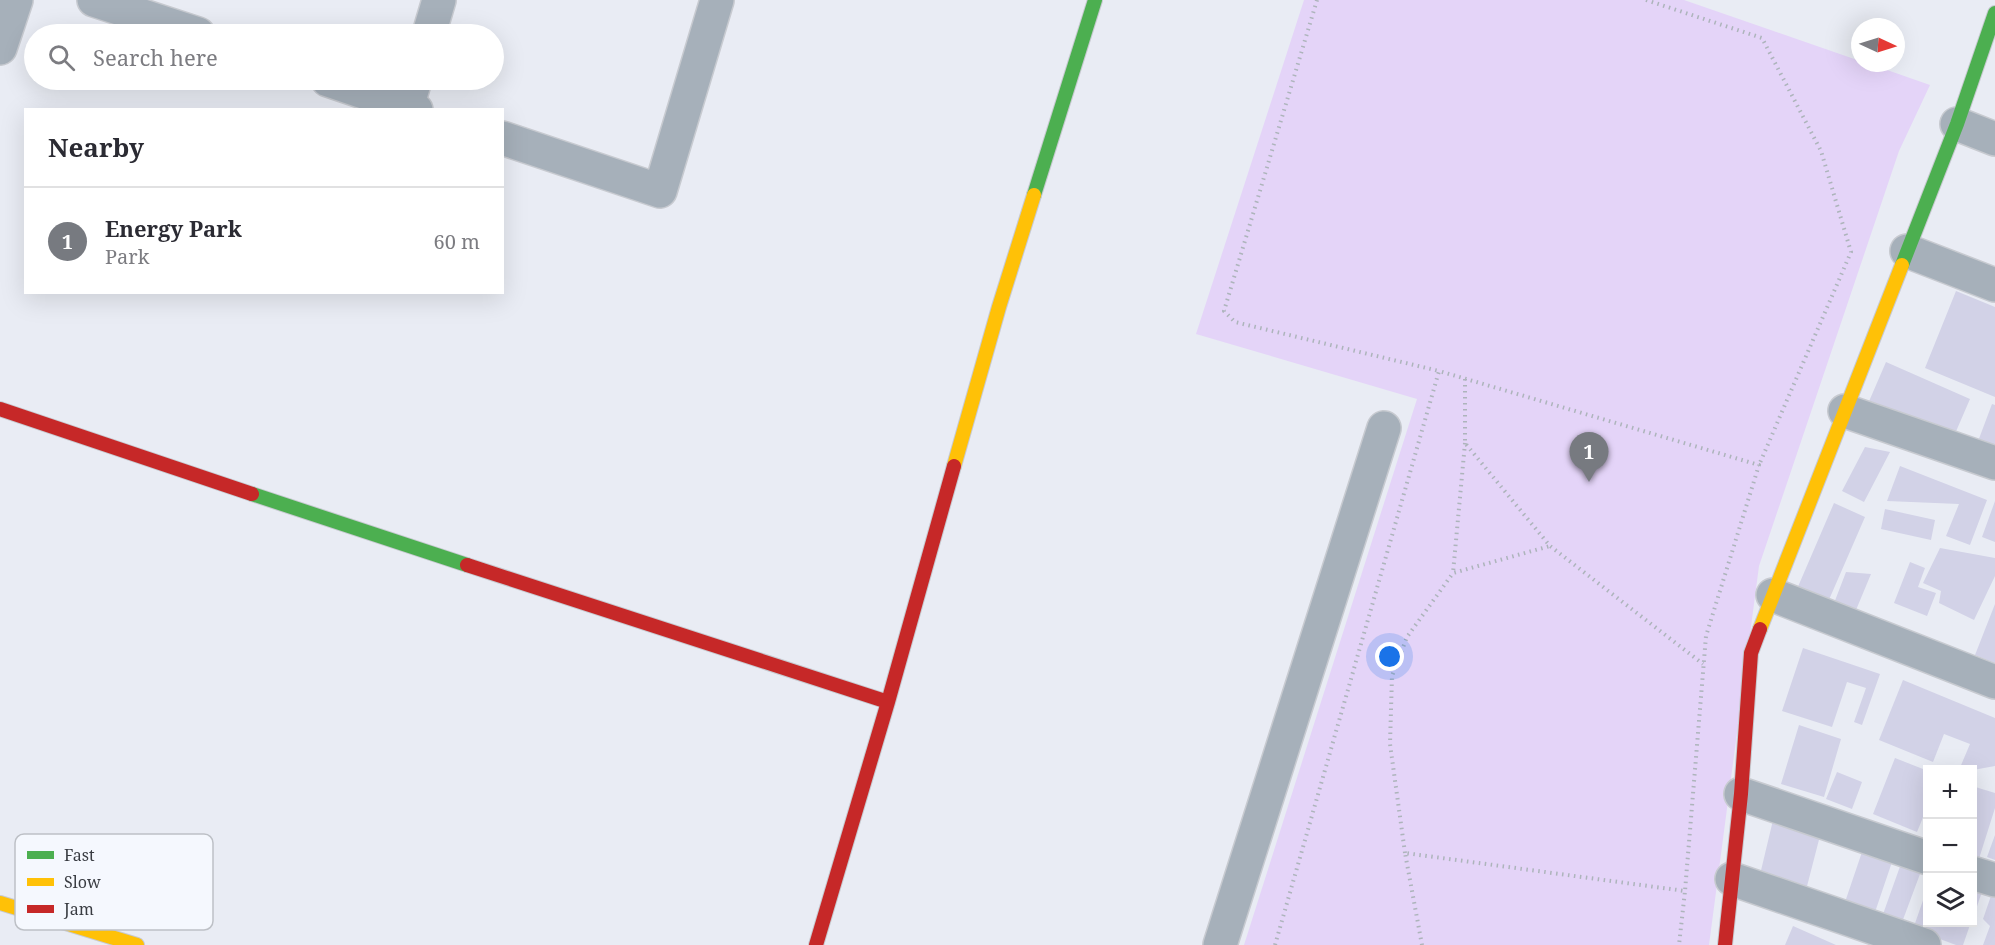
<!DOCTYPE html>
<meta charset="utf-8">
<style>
:root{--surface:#fff;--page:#f2f2f3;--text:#2b2b33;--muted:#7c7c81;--line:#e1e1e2;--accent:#777a80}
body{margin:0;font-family:"Noto Serif",serif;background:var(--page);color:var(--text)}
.controls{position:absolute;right:18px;bottom:18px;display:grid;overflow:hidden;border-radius:0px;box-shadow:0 6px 24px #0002}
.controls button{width:54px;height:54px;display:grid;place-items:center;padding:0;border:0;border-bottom:2px solid var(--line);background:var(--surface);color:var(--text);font:30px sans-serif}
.compass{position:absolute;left:1851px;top:18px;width:54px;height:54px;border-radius:50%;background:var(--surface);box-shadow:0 6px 24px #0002;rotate:94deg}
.you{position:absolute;left:1390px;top:657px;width:21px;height:21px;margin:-15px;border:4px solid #fff;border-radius:50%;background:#1a73e8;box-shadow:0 0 0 9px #1a73e833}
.badge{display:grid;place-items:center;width:39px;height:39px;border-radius:50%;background:var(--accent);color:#fff;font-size:20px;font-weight:700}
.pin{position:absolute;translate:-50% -50px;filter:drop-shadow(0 2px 3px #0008)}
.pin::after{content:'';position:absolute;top:32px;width:21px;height:18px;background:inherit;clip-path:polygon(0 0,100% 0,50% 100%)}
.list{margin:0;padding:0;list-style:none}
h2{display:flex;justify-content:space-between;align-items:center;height:78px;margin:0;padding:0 24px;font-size:26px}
h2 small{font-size:20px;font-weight:400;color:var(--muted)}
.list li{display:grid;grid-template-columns:39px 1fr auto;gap:18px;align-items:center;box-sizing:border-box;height:108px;padding:0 24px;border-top:2px solid var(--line)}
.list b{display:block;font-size:22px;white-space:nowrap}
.list p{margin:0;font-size:20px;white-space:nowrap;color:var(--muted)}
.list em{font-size:20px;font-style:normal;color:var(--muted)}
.icon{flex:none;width:33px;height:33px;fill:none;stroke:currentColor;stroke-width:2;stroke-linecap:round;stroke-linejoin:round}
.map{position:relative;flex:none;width:1995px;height:945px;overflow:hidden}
.search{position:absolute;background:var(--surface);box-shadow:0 6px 24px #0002;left:24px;top:24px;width:480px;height:66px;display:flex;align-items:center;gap:15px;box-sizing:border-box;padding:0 21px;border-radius:33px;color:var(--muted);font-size:22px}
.panel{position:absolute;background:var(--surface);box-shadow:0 6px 24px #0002;left:24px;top:108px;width:480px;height:186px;border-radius:0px}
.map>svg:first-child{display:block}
.green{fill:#e4d4f8}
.building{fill:#d2d2e7}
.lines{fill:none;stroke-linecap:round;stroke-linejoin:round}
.street-casing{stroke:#c7cad0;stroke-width:36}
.fast-casing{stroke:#c7cad0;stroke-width:16}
.slow-casing{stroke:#c7cad0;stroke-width:16}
.jam-casing{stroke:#c7cad0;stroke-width:16}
.path{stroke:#adb4bb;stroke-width:4;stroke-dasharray:1.5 4.5;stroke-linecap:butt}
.street{stroke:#a6b0ba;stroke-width:33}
.fast{stroke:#4caf50;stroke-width:14}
.slow{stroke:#ffc107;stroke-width:14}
.jam{stroke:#c62828;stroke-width:14}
.key{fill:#f5f8fe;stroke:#bdc0c6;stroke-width:1.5}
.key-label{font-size:16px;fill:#393c42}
</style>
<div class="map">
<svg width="1995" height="945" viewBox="0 0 1995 945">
<rect width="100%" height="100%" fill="#e9ecf4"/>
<!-- green -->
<path class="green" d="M1304,0H1684L1860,61V63H1867L1930,85L1899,151L1759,566L1709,945H1244L1417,399L1196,334Z"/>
<!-- building -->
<path class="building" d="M1956,291L1995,307V397L1925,368Z
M1886,362L1970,399L1951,443L1867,406Z
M1992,404L1995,405V452L1977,444Z
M1865,447L1890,452L1864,502L1842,491Z
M1900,466L1987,500L1970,545L1946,536L1959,504L1887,501Z
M1995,501V542L1982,537Z
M1834,503L1865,517L1828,602L1797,589Z
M1885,509L1935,520L1931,540L1881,529Z
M1940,548L1995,558V576L1974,620L1939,603L1941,591L1923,583Z
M1910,562L1925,568L1918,587L1936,593L1927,616L1894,603Z
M1846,572L1871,574L1856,610L1831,611Z
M1995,604V663L1975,655Z
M1803,648L1880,674L1862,725L1854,722L1866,688L1847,682L1832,727L1782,711Z
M1903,680L1995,718V766L1973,770H1959L1970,744L1944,734L1933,762L1879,740Z
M1799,725L1841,739L1824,797L1781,784Z
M1895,758L1928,771V805L1917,832L1873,814Z
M1837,772L1862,782L1852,809L1826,799Z
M1972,786L1995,793V808L1977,865L1972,864Z
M1774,816L1822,828L1805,894L1758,883Z
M1995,835V860L1987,857Z
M1862,852L1892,862L1873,918L1843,908Z
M1903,858L1923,866L1901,925L1882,917Z
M1972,882L1984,886L1973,918H1972Z
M1927,889L1928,922H1971L1963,945H1956L1913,929Z
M1993,890L1995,891V945H1983L1990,926L1983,919Z
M1793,926L1836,945H1785Z"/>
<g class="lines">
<!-- street casing -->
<g class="street-casing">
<path id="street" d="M94,0L198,34
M429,34L439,0
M0,48L16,0
M328,80L416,110
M407,107L415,80
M1957,124L1995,139
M502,138L660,191L717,0
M1907,251L1995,285
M1845,411L1995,463
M1773,595L1995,682
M1741,794L1928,858
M1972,873L1995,880
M1732,879L1924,945
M1220,945L1384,428"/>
</g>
<!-- fast casing -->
<g class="fast-casing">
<path id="fast" d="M1034,195L1095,0
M1902,265L1957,124L1995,13
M252,494L467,565"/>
</g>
<!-- slow casing -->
<g class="slow-casing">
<path id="slow" d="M954,466L999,307L1034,195
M1760,629L1902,265
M0,903L137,945"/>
</g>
<!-- jam casing -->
<g class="jam-casing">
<path id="jam" d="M0,409L252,494
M467,565L888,702
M816,945L888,702L954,466
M1725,945L1741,794L1751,653L1760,629"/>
</g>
<!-- path -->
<path class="path" d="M1317,0L1224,311L1235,322L1439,371
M1646,0L1762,38L1821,151L1851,252L1759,465
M1465,379V443L1550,546L1703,664
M1465,443L1453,573L1550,546
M1405,853L1390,744L1392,676L1407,637L1453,573
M1275,945L1439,371L1759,465L1706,636L1685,891
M1422,945L1405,853L1685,891L1679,945"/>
<!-- street -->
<use href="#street" class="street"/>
<!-- fast -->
<use href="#fast" class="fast"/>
<!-- slow -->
<use href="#slow" class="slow"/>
<!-- jam -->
<use href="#jam" class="jam"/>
</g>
<!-- legend -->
<rect x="15" y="834" width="198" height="96" rx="9" class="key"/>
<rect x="27" y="851" width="27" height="8" fill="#4caf50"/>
<rect x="27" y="878" width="27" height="8" fill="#ffc107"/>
<rect x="27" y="905" width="27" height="8" fill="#c62828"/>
<g class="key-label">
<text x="64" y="861">Fast</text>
<text x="64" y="888">Slow</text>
<text x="64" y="915">Jam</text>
</g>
</svg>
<div class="controls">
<button>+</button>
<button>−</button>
<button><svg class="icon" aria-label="layers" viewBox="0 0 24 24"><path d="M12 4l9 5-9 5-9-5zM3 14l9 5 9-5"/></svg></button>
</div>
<svg class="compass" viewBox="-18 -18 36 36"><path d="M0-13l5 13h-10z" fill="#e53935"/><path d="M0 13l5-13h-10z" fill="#7c7c81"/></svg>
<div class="you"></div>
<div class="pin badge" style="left:1589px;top:482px">1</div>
<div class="search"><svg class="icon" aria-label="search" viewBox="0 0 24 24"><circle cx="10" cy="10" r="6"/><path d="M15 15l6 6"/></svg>Search here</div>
<section class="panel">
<h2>Nearby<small></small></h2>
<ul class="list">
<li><span class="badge">1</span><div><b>Energy Park</b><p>Park</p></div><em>60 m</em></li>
</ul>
</section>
</div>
